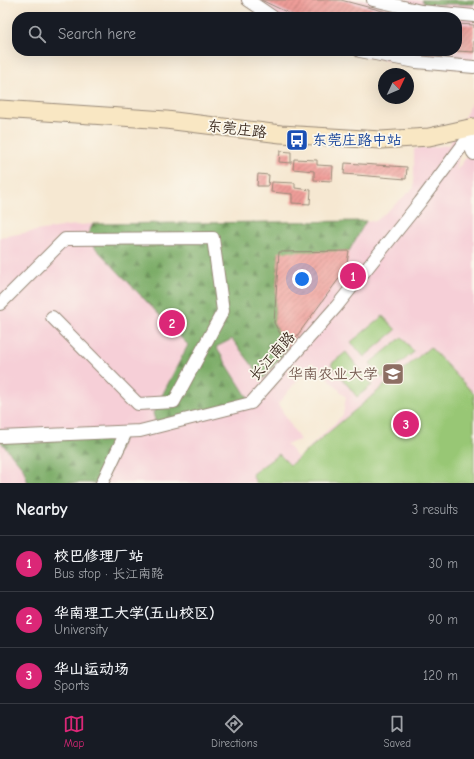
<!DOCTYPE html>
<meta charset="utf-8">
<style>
:root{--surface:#171b24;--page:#20242c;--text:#f1f3f6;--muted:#9ea1a6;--line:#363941;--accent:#db2777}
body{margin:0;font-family:"Comic Neue","LXGW WenKai TC",sans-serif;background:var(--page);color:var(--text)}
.compass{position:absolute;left:378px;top:68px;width:36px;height:36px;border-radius:50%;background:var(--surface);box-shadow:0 4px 16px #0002;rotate:46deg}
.you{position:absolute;left:302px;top:279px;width:14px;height:14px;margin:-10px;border:3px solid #fff;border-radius:50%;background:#1a73e8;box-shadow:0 0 0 6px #1a73e833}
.badge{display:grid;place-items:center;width:26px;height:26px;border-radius:50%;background:var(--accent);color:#fff;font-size:13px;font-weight:700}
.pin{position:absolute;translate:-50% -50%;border:2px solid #fff;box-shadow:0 1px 4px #0006}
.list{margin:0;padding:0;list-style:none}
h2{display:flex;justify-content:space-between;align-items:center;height:52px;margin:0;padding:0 16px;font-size:17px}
h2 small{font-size:13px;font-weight:400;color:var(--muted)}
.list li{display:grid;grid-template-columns:26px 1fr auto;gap:12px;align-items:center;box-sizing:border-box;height:56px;padding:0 16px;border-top:1px solid var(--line)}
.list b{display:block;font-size:15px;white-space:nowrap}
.list p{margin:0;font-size:13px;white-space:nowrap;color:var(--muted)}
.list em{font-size:13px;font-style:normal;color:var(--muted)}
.icon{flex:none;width:22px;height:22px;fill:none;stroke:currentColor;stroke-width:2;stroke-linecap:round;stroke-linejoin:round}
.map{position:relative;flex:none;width:474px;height:483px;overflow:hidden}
.search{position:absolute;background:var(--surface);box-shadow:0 4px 16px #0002;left:12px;right:12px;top:12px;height:44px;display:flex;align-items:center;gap:10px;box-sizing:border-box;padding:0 14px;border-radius:16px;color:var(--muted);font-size:15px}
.sheet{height:220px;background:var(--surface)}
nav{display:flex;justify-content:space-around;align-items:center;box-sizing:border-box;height:56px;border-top:1px solid var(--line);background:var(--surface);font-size:11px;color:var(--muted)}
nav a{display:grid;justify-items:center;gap:2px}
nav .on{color:var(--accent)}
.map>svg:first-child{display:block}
.built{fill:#f6cfd7;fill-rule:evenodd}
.forest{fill:url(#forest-firs);stroke:#5a6b42}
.garden{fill:#98c775;stroke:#6a784a}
.building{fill:url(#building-hatch)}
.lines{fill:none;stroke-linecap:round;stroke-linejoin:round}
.street-casing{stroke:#988978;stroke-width:14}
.secondary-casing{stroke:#988978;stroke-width:19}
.street{stroke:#fff;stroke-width:12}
.secondary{stroke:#f9e7c3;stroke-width:17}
.labels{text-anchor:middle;stroke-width:3.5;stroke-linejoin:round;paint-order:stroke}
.street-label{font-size:15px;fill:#3b2a1e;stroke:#fbf7ec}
.transit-label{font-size:15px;fill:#164399;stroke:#fbf7ec;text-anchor:start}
.education-label{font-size:15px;fill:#785e54;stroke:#fbf7ec;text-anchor:end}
</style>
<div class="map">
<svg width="474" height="483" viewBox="0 0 474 483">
<defs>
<pattern id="forest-firs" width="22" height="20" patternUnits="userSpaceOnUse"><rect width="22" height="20" fill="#7aac66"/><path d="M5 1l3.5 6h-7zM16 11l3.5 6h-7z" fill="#658c53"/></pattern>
<pattern id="building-hatch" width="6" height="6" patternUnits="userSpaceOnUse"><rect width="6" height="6" fill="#ef9e9a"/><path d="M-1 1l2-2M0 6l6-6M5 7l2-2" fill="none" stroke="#c3817d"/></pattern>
</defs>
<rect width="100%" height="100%" fill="#fbf7ec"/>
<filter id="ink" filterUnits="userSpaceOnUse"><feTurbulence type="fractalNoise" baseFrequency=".025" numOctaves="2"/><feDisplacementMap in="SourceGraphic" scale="8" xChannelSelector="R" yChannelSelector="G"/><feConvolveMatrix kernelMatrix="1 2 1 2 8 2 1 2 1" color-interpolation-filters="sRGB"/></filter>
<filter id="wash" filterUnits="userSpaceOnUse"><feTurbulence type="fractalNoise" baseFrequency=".012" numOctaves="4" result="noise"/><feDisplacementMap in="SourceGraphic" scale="16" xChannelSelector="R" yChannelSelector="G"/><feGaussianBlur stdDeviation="0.9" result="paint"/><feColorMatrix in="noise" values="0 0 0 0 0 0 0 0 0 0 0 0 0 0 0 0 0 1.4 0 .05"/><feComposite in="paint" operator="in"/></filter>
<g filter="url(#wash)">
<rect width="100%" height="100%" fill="#f6e8d2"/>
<!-- built -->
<path class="built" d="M240,0H474V70L412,65L339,51H457V17H263Z
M474,99V121L465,129L456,171L471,151L474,150V483H0V237L67,226L93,224L376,221L414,188V149L449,145ZM312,362L346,397L343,415L298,458L286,444L300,440L278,404Z"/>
<!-- forest -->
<path class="forest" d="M422,0H474V4H424Z
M366,221L349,251L279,253L274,323L288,348L263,379L232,339L216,347L251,403L157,427L153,413L188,345L86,238L93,224Z
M126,432L105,483H28L23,468L0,441Z"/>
<!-- garden -->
<path class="garden" d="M383,316L396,330L364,357L351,342Z
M402,337L414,352L382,378L370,363Z
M430,347L474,394V483H256L252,474L279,454L290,465Z
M346,352L372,385L357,397L331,364Z"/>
<g id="blocks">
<!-- building -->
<path class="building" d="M261,0H341L394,14V17H297Z
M457,24L474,25V52L457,51Z
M280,151L291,152V163L279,162Z
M294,159L317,160V165L333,166L332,181L314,180V171L293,169Z
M345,163L407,167L406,179L344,174Z
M258,174L269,175L268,186H257Z
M272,182L295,183V188L311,190L310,204L292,203V194L271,192Z
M349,251L346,269L288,348L274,323L279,252Z"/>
</g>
</g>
<g filter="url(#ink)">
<use href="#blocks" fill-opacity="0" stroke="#988978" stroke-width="1"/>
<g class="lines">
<!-- street casing -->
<g class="street-casing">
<path id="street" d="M248,0L273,17
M373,0L421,11L474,16
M360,51L416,62L474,67
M474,134C471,141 469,148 474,154
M0,304L65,239L213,238L223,311L174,402L138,404L52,317
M0,437L140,431L251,403L336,307L420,202L474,130
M102,483L126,432"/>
</g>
<!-- secondary casing -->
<g class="secondary-casing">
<path id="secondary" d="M0,109L166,120L281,134L381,140L429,137L474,127"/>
</g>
<!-- street -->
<use href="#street" class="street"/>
<!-- secondary -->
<use href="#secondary" class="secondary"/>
</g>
</g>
<!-- icons -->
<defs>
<g id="bus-square" transform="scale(1.15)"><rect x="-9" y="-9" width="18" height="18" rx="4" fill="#1a4fb4" stroke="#fbf7ec"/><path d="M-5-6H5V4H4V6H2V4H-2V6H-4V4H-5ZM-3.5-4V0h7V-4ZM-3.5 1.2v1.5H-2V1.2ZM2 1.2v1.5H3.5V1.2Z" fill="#fff"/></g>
<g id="university-square" transform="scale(1.15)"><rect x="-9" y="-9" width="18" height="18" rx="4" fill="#8d6e63" stroke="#fbf7ec"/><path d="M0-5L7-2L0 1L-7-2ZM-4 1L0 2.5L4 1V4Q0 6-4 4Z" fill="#fff"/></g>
</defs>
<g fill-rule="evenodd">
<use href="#bus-square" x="297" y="140"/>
<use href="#university-square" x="393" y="374"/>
</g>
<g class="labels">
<!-- street labels -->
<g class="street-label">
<text transform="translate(237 129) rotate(7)" y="5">东莞庄路</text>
<text transform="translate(272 356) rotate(-48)" y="5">长江南路</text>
</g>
<!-- transit labels -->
<g class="transit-label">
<text x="312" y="145">东莞庄路中站</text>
</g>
<!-- education labels -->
<g class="education-label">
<text x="378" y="379">华南农业大学</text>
</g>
</g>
</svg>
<svg class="compass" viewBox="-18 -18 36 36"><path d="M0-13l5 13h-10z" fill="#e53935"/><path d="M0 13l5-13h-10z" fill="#9ea1a6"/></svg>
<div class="you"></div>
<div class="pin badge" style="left:353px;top:276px">1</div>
<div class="pin badge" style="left:172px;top:323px">2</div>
<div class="pin badge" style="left:406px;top:424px">3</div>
<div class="search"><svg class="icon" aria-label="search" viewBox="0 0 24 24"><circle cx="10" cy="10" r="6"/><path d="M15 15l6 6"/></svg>Search here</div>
</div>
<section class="sheet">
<h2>Nearby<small>3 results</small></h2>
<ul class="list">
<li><span class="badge">1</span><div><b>校巴修理厂站</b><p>Bus stop · 长江南路</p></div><em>30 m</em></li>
<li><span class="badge">2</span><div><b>华南理工大学(五山校区)</b><p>University</p></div><em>90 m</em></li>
<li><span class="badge">3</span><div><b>华山运动场</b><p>Sports</p></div><em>120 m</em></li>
</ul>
</section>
<nav>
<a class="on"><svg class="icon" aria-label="map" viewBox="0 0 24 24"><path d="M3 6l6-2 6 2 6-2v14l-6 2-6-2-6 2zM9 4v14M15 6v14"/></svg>Map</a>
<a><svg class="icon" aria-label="directions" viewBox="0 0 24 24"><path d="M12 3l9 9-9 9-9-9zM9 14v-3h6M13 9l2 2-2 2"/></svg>Directions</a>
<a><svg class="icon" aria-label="saved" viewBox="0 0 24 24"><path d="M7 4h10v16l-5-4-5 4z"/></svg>Saved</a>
</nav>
